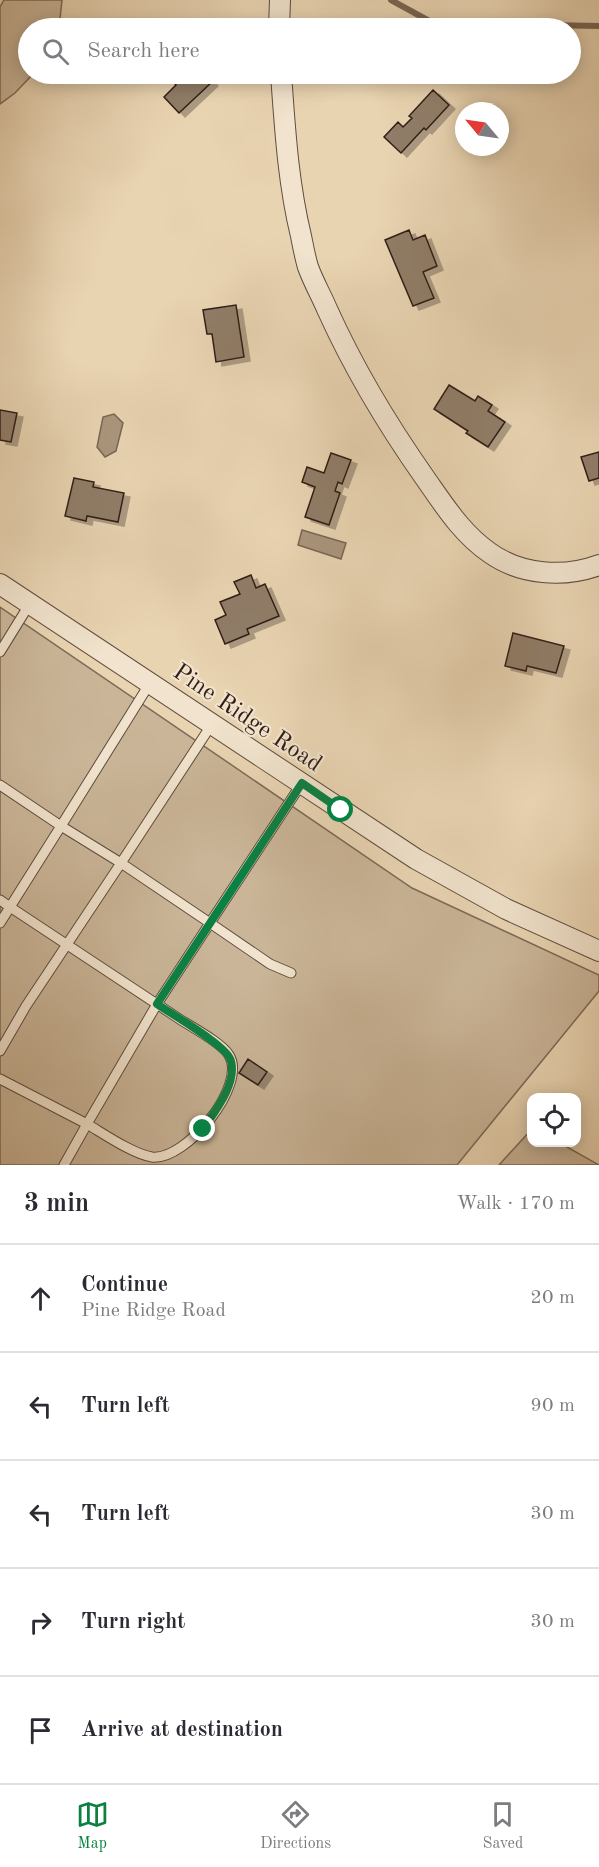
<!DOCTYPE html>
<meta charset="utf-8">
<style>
:root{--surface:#fff;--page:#f2f2f3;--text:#2b2b33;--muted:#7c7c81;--line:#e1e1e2;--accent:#0b8043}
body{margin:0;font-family:"Old Standard TT",serif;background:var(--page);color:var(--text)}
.controls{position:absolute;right:18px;bottom:18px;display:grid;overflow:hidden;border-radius:12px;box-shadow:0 3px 15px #0003}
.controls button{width:54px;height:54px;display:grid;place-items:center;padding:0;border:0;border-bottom:2px solid var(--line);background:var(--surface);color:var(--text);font:30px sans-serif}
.compass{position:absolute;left:455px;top:102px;width:54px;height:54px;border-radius:50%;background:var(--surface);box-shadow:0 3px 15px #0003;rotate:299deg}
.stop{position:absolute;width:18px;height:18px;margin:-14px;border:4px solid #0b8043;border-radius:50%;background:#fff}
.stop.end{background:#0b8043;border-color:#fff;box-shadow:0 2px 6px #0008}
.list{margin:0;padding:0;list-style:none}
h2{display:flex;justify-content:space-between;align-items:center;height:78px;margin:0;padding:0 24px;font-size:26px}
h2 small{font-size:20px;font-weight:400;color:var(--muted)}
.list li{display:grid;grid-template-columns:39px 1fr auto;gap:18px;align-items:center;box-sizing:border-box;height:108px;padding:0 24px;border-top:2px solid var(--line)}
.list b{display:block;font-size:22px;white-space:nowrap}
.list p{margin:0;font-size:20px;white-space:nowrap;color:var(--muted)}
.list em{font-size:20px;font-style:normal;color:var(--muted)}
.icon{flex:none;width:33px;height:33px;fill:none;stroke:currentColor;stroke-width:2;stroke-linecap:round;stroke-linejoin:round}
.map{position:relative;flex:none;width:599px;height:1165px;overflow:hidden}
.search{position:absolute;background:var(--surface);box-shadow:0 3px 15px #0003;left:18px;right:18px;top:18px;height:66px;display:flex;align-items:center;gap:15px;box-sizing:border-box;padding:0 21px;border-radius:33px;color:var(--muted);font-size:22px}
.sheet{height:618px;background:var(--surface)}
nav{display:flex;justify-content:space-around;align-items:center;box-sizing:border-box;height:84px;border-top:2px solid var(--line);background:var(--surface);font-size:16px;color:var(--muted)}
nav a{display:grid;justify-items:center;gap:3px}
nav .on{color:var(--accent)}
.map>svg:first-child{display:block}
.green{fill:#cab598;stroke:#7d6a58;stroke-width:1.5}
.water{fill:#aa967d;stroke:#796654;stroke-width:1.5}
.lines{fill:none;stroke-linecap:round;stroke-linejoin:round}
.stream{stroke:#796654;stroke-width:6}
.building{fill:#907d68;stroke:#301e17;stroke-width:1.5;filter:url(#shadow)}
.lane-casing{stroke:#5e4c3e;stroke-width:11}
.street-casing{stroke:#5e4c3e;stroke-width:22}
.lane{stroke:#f1e3cd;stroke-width:9}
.street{stroke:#f1e3cd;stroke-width:20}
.route{stroke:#0b8043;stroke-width:8}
.labels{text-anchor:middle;stroke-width:4.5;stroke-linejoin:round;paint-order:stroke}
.street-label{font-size:24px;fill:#301e17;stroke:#f1e3cd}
</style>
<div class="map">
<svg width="599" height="1165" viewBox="0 0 599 1165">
<defs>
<filter id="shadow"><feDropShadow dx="6" dy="4" stdDeviation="0" flood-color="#0004"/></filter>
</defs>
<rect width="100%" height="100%" fill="#e9d4b2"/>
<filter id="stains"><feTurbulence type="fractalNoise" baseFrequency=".00333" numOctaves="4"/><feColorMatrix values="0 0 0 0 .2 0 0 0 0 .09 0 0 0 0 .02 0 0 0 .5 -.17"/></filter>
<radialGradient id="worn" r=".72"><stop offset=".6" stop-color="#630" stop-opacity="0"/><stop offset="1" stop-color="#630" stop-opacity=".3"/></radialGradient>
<!-- green -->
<path class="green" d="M4,0H62L59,28H28V74H33L15,93L0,104V7Z
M0,607L412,888L599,975V991L457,1165H0Z
M531,1130L532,1142L560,1143L599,1165H499Z"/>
<!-- water -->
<path class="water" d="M114,414L123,423L116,451L105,457L97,447L103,417Z
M302,530L346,543L341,559L298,545Z"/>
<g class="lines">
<!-- stream -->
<path class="stream" d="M391,0L433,23L599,26"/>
</g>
<!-- building -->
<path class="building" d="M161,74H205L212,82L179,113L164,97L176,85L167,75L165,77Z
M433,90L449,105L426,130L424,128L401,153L384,137L398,122L403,127L412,118L409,116Z
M409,230L413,240L425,235L437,266L423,272L434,298L413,306L385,240Z
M236,305L244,357L216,362L212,334H207L203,310Z
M449,385L475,401L478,396L492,405L488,411L505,422L488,447L466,433L468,431L434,409Z
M0,410L17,413L11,442L0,440Z
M599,452V478L589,481L581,457Z
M331,453L351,460L342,484L338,482L335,491L340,493L329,525L305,517L315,487L302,482L307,467L324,473Z
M74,478L94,482L93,487L124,493L118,522L87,516L86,521L65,516Z
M251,575L256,588L265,584L279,616L247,629L249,634L225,644L215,620L226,615L220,602L240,594L234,582Z
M513,633L564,646L556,673L527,666L526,671L505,666Z
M248,1059L267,1072L258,1085L239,1073Z"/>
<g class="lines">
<!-- lane casing -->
<g class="lane-casing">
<path id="lane" d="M0,652L29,605
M150,683L61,826L121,863L212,724
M0,785L61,826L10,907C66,944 122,981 178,1018C191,1027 221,1042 229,1055C248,1085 186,1161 152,1157C133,1154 104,1134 87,1124L157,1004L210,923L270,964L291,973
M0,900L10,907L0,923
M0,1051L26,1006L121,863L210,923L302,783
M0,1079L87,1124L64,1165"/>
</g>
<!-- street casing -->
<g class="street-casing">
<path id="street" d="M279,28L280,0
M281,74C285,129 288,182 301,236C303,246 305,257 308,267C313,281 321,295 327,309C354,369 387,424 425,478C444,505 462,534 490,553C521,575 564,578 599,565
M0,584L416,859L506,909L599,951"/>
</g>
<!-- lane -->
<use href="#lane" class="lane"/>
<!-- street -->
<use href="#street" class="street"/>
</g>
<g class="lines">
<!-- route -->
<path class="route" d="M203,1129C215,1111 237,1084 231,1061C228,1046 171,1014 157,1004L302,783L341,810"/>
</g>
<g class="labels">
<!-- street labels -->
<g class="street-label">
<text transform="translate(248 717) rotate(34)" y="8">Pine Ridge Road</text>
</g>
</g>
<rect width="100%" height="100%" filter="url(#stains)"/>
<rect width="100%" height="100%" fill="url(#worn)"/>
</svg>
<div class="controls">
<button><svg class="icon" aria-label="locate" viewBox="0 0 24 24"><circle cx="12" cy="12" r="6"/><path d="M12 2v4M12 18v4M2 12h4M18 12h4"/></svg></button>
</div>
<svg class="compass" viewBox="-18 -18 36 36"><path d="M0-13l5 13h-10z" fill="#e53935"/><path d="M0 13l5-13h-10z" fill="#7c7c81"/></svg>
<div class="stop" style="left:341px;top:810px"></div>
<div class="stop end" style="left:203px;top:1129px"></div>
<div class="search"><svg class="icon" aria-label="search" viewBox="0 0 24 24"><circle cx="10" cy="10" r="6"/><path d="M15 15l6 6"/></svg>Search here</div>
</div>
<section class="sheet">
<h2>3 min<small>Walk · 170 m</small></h2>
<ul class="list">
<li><svg class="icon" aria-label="ahead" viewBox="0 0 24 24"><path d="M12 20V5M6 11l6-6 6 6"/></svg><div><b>Continue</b><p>Pine Ridge Road</p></div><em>20 m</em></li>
<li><svg class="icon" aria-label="left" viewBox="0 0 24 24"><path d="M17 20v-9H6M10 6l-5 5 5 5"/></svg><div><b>Turn left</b></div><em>90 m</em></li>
<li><svg class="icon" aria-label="left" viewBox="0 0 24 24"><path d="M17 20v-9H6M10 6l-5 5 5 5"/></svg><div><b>Turn left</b></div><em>30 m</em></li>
<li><svg class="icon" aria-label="right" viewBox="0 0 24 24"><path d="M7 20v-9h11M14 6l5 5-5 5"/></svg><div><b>Turn right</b></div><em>30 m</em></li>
<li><svg class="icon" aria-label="arrive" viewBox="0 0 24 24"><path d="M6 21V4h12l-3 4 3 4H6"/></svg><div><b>Arrive at destination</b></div></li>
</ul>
</section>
<nav>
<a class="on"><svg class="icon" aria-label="map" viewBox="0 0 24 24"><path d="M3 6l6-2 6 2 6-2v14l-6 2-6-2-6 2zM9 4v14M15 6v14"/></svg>Map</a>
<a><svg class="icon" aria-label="directions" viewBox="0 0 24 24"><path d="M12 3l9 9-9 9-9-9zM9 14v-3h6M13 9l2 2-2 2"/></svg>Directions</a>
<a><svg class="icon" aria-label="saved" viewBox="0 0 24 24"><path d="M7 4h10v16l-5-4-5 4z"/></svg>Saved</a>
</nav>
